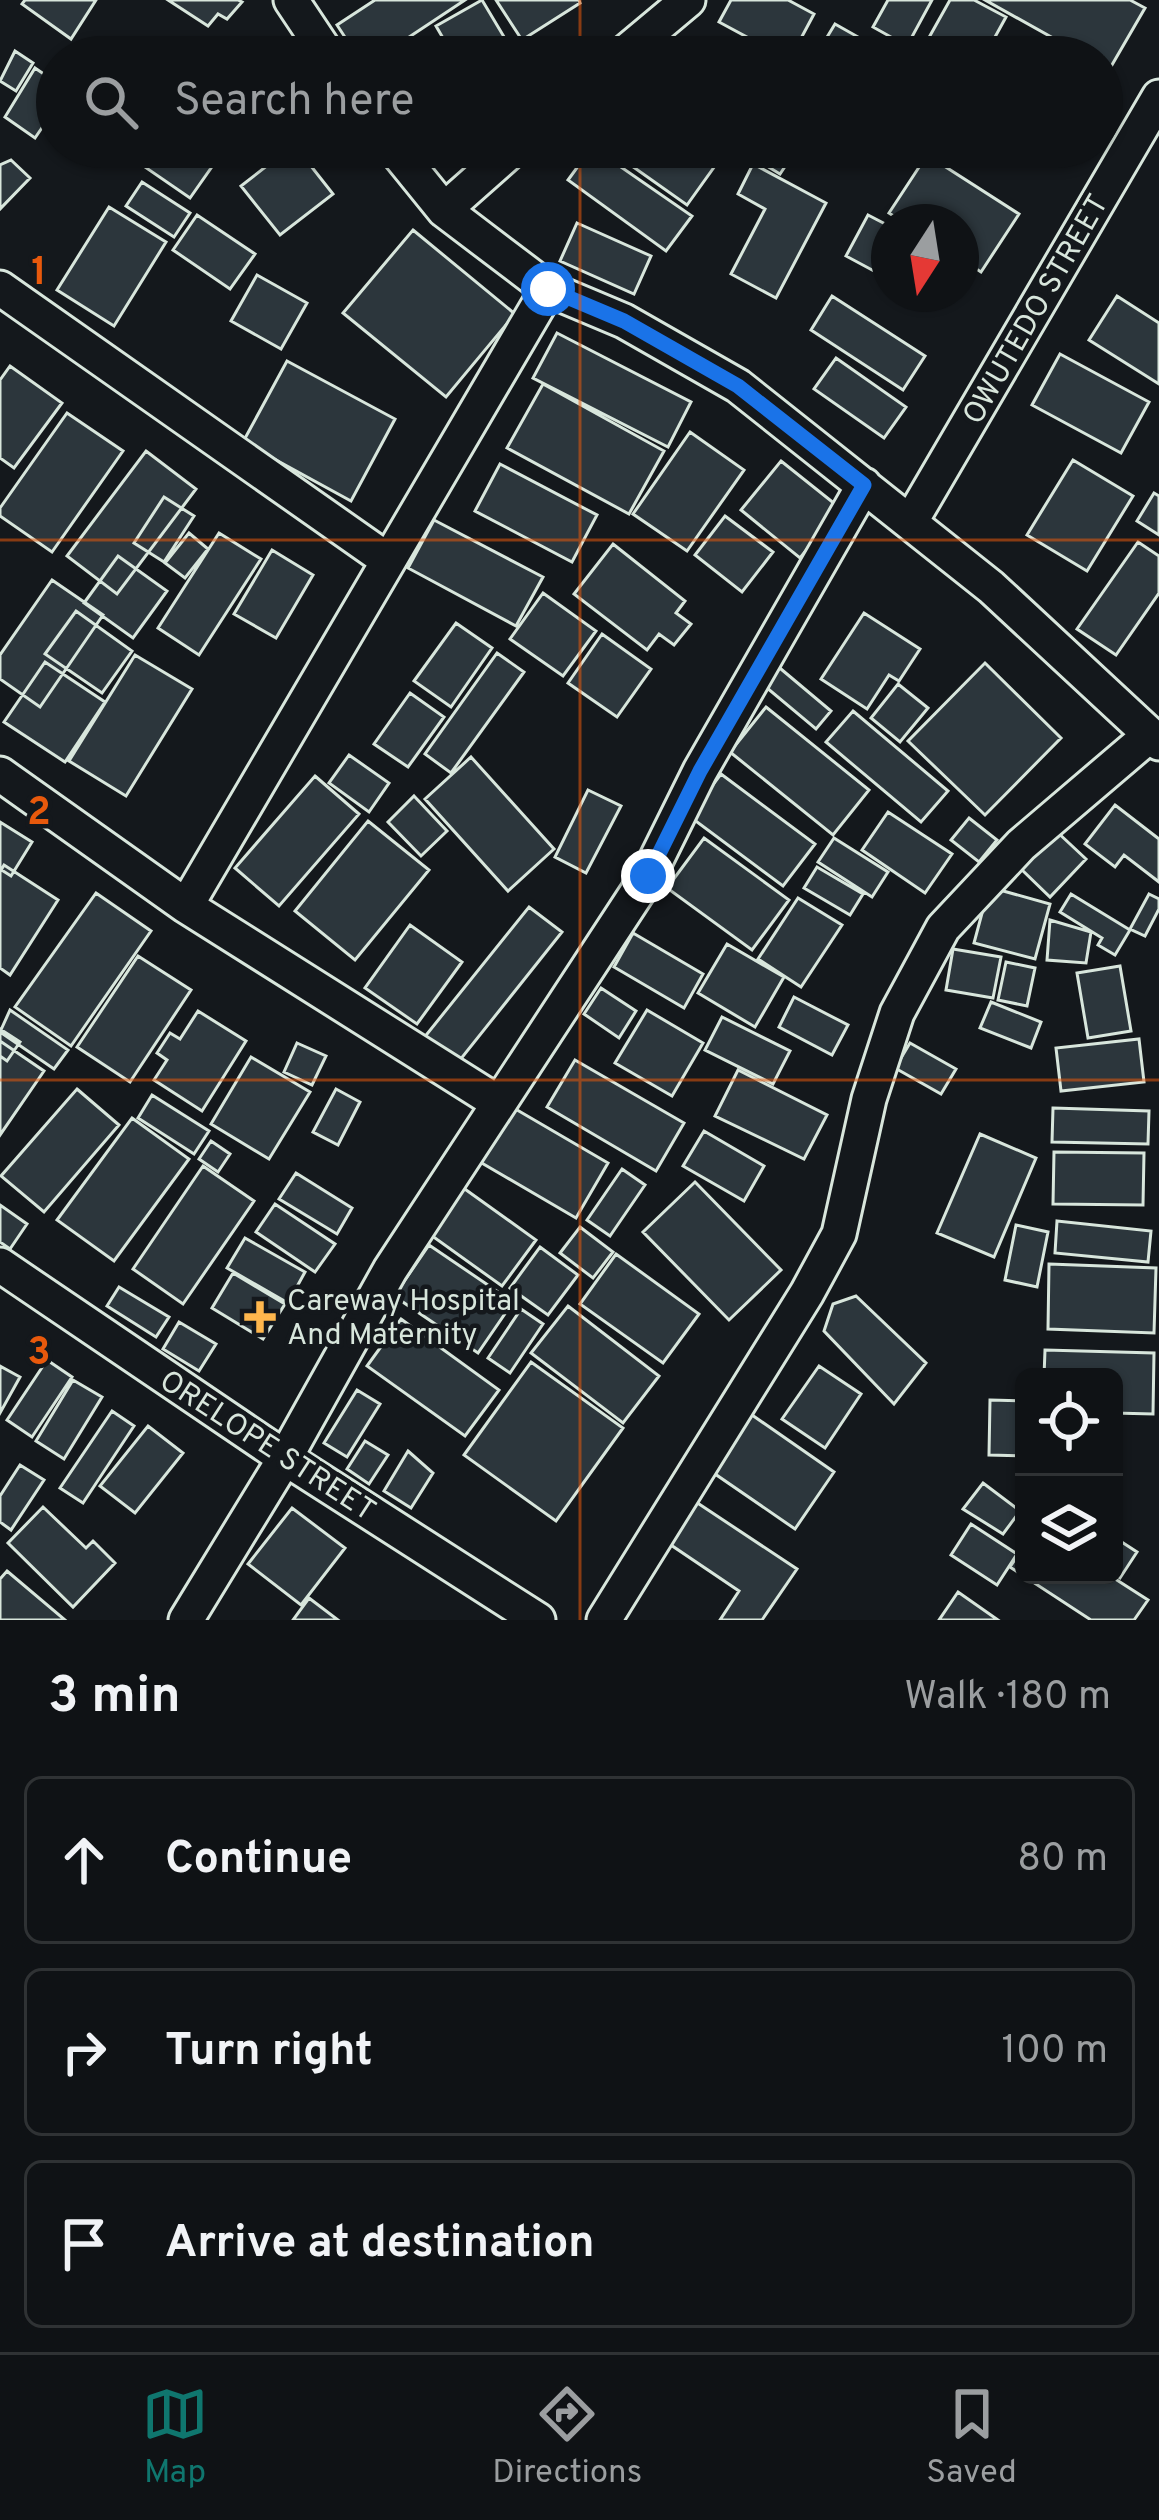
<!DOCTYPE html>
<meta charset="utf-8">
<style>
:root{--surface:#0f1215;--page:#181b1e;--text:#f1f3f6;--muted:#9b9ea0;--line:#2f3234;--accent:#0f766e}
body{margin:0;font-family:Overpass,sans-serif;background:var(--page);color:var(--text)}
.controls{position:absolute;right:36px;bottom:36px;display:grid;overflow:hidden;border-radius:18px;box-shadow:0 3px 9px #0004}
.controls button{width:108px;height:108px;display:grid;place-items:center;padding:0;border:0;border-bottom:3px solid var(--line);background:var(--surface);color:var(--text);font:60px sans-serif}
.compass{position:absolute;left:871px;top:204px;width:108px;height:108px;border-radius:50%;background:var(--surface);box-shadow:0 3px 9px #0004;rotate:192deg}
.stop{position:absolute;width:36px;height:36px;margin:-27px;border:9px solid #1a73e8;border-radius:50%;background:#fff}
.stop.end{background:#1a73e8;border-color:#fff;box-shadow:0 3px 12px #0008}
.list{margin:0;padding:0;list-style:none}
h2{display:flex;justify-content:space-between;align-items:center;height:156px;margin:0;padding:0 48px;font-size:51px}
h2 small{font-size:39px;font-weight:400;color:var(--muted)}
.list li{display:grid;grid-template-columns:78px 1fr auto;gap:36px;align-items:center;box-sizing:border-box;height:168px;margin:0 24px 24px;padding:0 24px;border:3px solid var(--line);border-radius:18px}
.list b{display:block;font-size:45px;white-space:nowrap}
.list em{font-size:39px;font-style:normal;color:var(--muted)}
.icon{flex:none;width:66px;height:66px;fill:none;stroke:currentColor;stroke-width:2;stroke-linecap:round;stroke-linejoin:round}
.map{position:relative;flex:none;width:1159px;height:1620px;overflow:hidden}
.search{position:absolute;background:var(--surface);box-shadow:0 3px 9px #0004;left:36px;right:36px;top:36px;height:132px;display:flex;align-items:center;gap:30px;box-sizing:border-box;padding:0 42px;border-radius:66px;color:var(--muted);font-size:45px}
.sheet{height:732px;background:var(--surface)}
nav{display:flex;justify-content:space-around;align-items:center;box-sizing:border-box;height:168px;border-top:3px solid var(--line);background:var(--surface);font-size:33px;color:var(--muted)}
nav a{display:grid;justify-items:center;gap:6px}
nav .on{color:var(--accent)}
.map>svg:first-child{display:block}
.building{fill:#2c363c;stroke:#d8e6dc;stroke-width:3}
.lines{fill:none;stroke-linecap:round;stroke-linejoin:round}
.minor-casing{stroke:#d8e6dc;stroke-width:39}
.minor{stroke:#14181c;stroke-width:33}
.route{stroke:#1a73e8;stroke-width:15}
.grid{fill:none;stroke:#e8590c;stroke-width:3;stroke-opacity:0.55}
.poi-dot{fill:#ffb74d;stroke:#14181c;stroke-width:4.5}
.labels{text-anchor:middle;stroke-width:9;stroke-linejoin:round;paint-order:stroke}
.street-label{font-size:30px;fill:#d8e6dc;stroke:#14181c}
.poi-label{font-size:30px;fill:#d8e6dc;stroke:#14181c;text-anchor:start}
.grid-label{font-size:39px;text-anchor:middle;font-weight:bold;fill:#e8590c;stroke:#14181c;stroke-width:9;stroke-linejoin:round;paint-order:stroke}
</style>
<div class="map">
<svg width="1159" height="1620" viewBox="0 0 1159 1620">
<rect width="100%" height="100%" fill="#14181c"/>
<!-- building -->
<path class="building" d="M25,0H96L71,39L22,4Z
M168,0H238L242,2L227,19L218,14L208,26Z
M375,0H465L379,57H358L337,25Z
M482,0L516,57H454L436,26Z
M496,0H579L580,3L522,40Z
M731,0H788L814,14L791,57H784L719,22Z
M888,0H932L907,46L873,27Z
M950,0H974L1006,17L984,57H935L922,50Z
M985,0H1130L1145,8L1109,70L1102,65V57H1087Z
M835,24L881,50L877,57H815Z
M15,51L33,63L16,91L0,81Z
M35,68L57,83V123L48,119L35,138L5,117Z
M155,147H181L211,168L190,198L142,165Z
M291,147H296L333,194L280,235L241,186Z
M592,147L692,216L666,251L568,180Z
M605,147H695L717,163L687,205Z
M736,147H798L780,174Z
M927,155L1019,214L981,272L961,259V222H903L889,213Z
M11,160L30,178L0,209V165Z
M753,164L826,203L776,298L731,274L765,209L738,194Z
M142,182L190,213L174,237L126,206Z
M109,207L166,242L114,326L57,290Z
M197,215L255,254L230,289L173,250Z
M868,215L889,226V279L846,256Z
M577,223L651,256L634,294L560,261Z
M413,230L515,314L446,397L343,313Z
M257,275L307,303L281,349L231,321Z
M832,296L925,356L903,390L811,330Z
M1117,296L1159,323V384L1089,340Z
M557,333L691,402L668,447L533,378Z
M1060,354L1149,402L1121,453L1032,405Z
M836,358L906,407L884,438L814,389Z
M287,361L395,419L351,501L243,442Z
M10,366L62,403L14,468L0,458V380Z
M543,384L664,451L629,514L507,448Z
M67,413L123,451L52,552L0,516V508Z
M690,432L744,470L687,551L633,514Z
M146,451L196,489L117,594L67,556Z
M1073,460L1133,496L1087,571L1027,535Z
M781,461L840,508L800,558L741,510Z
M500,464L597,515L572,562L475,511Z
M1154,493L1159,496V535L1137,521Z
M164,497L194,516L164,562L134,543Z
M725,516L773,552L742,592L695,555Z
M434,520L543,577L516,626L408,568Z
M189,533L208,549L185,578L165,563Z
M219,533L261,559L199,655L158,628Z
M1138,542L1159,556V593L1116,655L1077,629Z
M613,544L685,601L676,613L691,624L674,645L659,634L647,650L574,594Z
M272,550L313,575L276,638L234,614Z
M118,556L167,591L133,638L84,603Z
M52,580L103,615L40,707L0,679V655Z
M543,593L596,631L563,676L510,639Z
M76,611L132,651L102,693L45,654Z
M864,613L920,649L899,681L889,675L867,709L821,679Z
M456,623L492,648L451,707L414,681Z
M602,634L651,669L617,717L568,683Z
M497,653L524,672L451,773L425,754Z
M135,655L192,689L126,796L69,761Z
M45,662L105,702L65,762L4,722Z
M985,663L1061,738L985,815L908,741Z
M775,664L831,711L816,729L760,682Z
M898,684L928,708L900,742L871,718Z
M410,693L444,717L408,767L374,744Z
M766,707L869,790L833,835L730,752Z
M853,711L948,791L921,822L826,742Z
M349,755L389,783L369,812L329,783Z
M471,757L554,849L508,891L425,799Z
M721,774L815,844L783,886L689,816Z
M315,776L359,814L279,906L235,868Z
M588,790L621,806L586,873L555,857Z
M414,796L447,831L421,856L388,822Z
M1115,805L1159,839V882L1124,855L1115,867L1085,844Z
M888,812L952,854L925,893L862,850Z
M969,818L997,840L979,862L951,840Z
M368,821L429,870L355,960L295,911Z
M0,822L32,842L11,876L0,869Z
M1055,830L1086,859L1050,897L1020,868Z
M704,838L789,900L752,950L667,888Z
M834,838L888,872L872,897L818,862Z
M4,865L58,900L10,975L0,968V872Z
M817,867L863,894L850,915L804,888Z
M989,887L1050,904L1035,959L974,943Z
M96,893L151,931L71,1046L15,1007Z
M1071,894L1130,930L1115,955L1098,945L1102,938L1060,912Z
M1149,894L1159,899V909L1145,936L1130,929Z
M798,898L842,925L801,987L758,959Z
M529,907L562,932L456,1065L423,1039Z
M1050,920L1091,932L1086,963L1047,960Z
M410,925L462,962L417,1024L365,988Z
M633,933L703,974L684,1008L614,967Z
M727,944L784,977L755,1027L698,993Z
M953,949L1001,957L993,998L946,990Z
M138,956L191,990L130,1082L77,1047Z
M1006,962L1035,968L1027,1006L998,1000Z
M1120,966L1131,1031L1088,1038L1077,973Z
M601,988L636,1011L619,1038L584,1014Z
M794,997L848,1025L832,1055L779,1027Z
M991,1002L1041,1022L1031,1048L980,1028Z
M10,1010L68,1050L54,1069L0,1032Z
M647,1010L703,1043L672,1096L615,1063Z
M198,1011L246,1041L202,1111L154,1080L167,1060L157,1053L170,1033L180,1039Z
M722,1017L790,1051L773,1084L705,1050Z
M0,1029L20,1042L7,1061L0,1056Z
M1139,1039L1144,1082L1061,1091L1056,1048Z
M0,1041L44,1071L0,1135Z
M297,1043L326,1056L312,1085L284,1072Z
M910,1043L956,1069L941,1094L895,1068Z
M251,1057L310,1092L269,1159L211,1124Z
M575,1060L684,1123L656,1171L547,1107Z
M738,1070L827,1115L804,1159L715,1116Z
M77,1089L119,1125L44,1212L1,1176Z
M336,1089L360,1102L338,1145L313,1132Z
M152,1095L209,1131L194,1154L138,1118Z
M512,1107L608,1163L576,1218L480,1162Z
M1053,1108L1149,1111L1148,1144L1052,1142Z
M132,1118L189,1159L114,1261L57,1220Z
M704,1131L764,1166L744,1201L683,1166Z
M980,1134L1036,1158L994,1257L937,1233Z
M211,1141L230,1154L218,1172L199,1159Z
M1054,1152L1144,1153L1143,1205L1053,1204Z
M203,1166L254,1201L183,1304L133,1269Z
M622,1169L645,1185L610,1236L587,1220Z
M296,1173L352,1208L337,1234L279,1199Z
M455,1182L536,1240L502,1286L421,1228Z
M695,1182L781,1270L729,1320L643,1232Z
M275,1204L335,1244L315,1272L256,1232Z
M0,1205L27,1224L10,1249L0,1242Z
M1057,1221L1151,1231L1148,1262L1055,1253Z
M1016,1225L1048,1232L1037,1287L1005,1280Z
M580,1227L613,1252L593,1278L560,1253Z
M245,1238L305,1272L288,1303L227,1268Z
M429,1245L513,1302L478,1353L394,1296Z
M540,1247L578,1275L548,1315L510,1288Z
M616,1254L699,1314L663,1363L580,1304Z
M1049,1264L1156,1268L1154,1333L1048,1329Z
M233,1273L285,1304L263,1339L212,1308Z
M119,1287L169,1317L156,1337L107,1306Z
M856,1296L926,1363L894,1404L824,1331L833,1304Z
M568,1306L659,1376L623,1423L531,1353Z
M521,1309L543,1324L510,1373L488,1358Z
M401,1319L499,1390L465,1436L367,1366Z
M179,1322L216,1344L199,1371L163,1349Z
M1045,1350L1154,1353L1153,1414L1114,1413V1377H1044Z
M47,1360L72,1377L32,1437L7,1420Z
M531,1362L623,1428L556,1521L464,1455Z
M0,1366L20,1377L0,1413Z
M819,1366L861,1394L825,1448L782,1419Z
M73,1380L102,1397L64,1459L36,1441Z
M357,1390L380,1404L347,1457L324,1443Z
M990,1400L1024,1401V1456L989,1455Z
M742,1408L834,1472L795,1529L702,1465Z
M112,1411L134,1426L83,1503L60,1488Z
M148,1426L183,1453L135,1513L100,1486Z
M365,1441L388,1455L369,1484L347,1469Z
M408,1451L433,1473L411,1508L384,1491Z
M20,1465L44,1480L11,1530L0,1522V1496Z
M983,1483L1020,1511L1003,1534L963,1509Z
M693,1500L797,1569L762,1620H720L739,1591L665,1541Z
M43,1507L86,1548L93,1541L115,1563L73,1607L8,1543Z
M292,1508L345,1548L301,1605L248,1564Z
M971,1524L1017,1554L997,1585L951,1555Z
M1114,1537L1137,1552L1120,1578L1114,1574Z
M1024,1546V1575H1109L1148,1600L1134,1620H1091L1010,1567Z
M7,1571L65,1620H0V1579Z
M958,1592L998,1620H939Z
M309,1598L338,1620H293Z"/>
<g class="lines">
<!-- minor casing -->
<g class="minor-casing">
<path id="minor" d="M291,0L329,57
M620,57L688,0
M393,147L444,210L548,289L624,321L738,386L991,587L1159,743
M444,210L515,147
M0,288L386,559
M911,521L1159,97
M0,774L186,906L497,1102
M186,906L548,289
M0,1265L285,1458L538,1620
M186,1620L285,1458L390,1270L648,876L700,771L864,485
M604,1620L807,1293L839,1234L869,1099L897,1013L943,928L1021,845L1150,735"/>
</g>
<!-- minor -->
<use href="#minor" class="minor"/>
</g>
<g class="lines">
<!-- route -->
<path class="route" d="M548,289L624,321L738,386L864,485L700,771L648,876"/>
</g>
<!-- grid -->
<path class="grid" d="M580,0V57M580,147V1620M0,540H1159M0,1080H1159"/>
<!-- markers -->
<path class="poi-dot" d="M254 1299h12v12h12v12h-12v12h-12v-12h-12v-12h12z"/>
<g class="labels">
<!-- street labels -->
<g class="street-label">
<text transform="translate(1035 309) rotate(-60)" y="10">OWUTEDO STREET</text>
<text transform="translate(268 1445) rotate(33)" y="10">ORELOPE STREET</text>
</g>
<!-- poi labels -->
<g class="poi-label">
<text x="287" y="1310">Careway Hospital<tspan x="287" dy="34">And Maternity</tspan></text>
</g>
</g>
<g class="grid-label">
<text x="39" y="284">1</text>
<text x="39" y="824">2</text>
<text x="39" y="1364">3</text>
</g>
</svg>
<div class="controls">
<button><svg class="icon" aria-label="locate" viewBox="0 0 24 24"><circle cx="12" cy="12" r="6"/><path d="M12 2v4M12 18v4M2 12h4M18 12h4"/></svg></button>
<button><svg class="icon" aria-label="layers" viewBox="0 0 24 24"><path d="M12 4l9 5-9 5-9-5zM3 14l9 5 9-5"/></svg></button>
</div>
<svg class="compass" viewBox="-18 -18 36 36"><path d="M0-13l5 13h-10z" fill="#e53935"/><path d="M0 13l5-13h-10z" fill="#9b9ea0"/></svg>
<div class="stop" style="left:548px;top:289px"></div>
<div class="stop end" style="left:648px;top:876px"></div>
<div class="search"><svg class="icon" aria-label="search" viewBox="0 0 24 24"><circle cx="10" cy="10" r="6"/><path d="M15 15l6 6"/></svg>Search here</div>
</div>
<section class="sheet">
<h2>3 min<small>Walk · 180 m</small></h2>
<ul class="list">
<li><svg class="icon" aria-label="ahead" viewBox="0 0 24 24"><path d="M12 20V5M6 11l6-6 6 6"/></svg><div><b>Continue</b></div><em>80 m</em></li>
<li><svg class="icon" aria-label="right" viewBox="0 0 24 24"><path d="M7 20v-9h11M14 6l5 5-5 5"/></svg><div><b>Turn right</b></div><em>100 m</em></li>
<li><svg class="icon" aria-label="arrive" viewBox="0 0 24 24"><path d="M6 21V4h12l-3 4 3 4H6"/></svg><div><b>Arrive at destination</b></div></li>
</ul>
</section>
<nav>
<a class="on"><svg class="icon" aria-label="map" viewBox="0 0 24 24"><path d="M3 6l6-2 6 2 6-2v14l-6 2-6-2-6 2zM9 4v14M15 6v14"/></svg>Map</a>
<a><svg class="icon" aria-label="directions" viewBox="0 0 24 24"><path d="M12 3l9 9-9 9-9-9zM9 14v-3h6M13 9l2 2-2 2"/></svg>Directions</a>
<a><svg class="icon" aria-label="saved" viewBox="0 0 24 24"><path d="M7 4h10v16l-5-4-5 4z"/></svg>Saved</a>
</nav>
